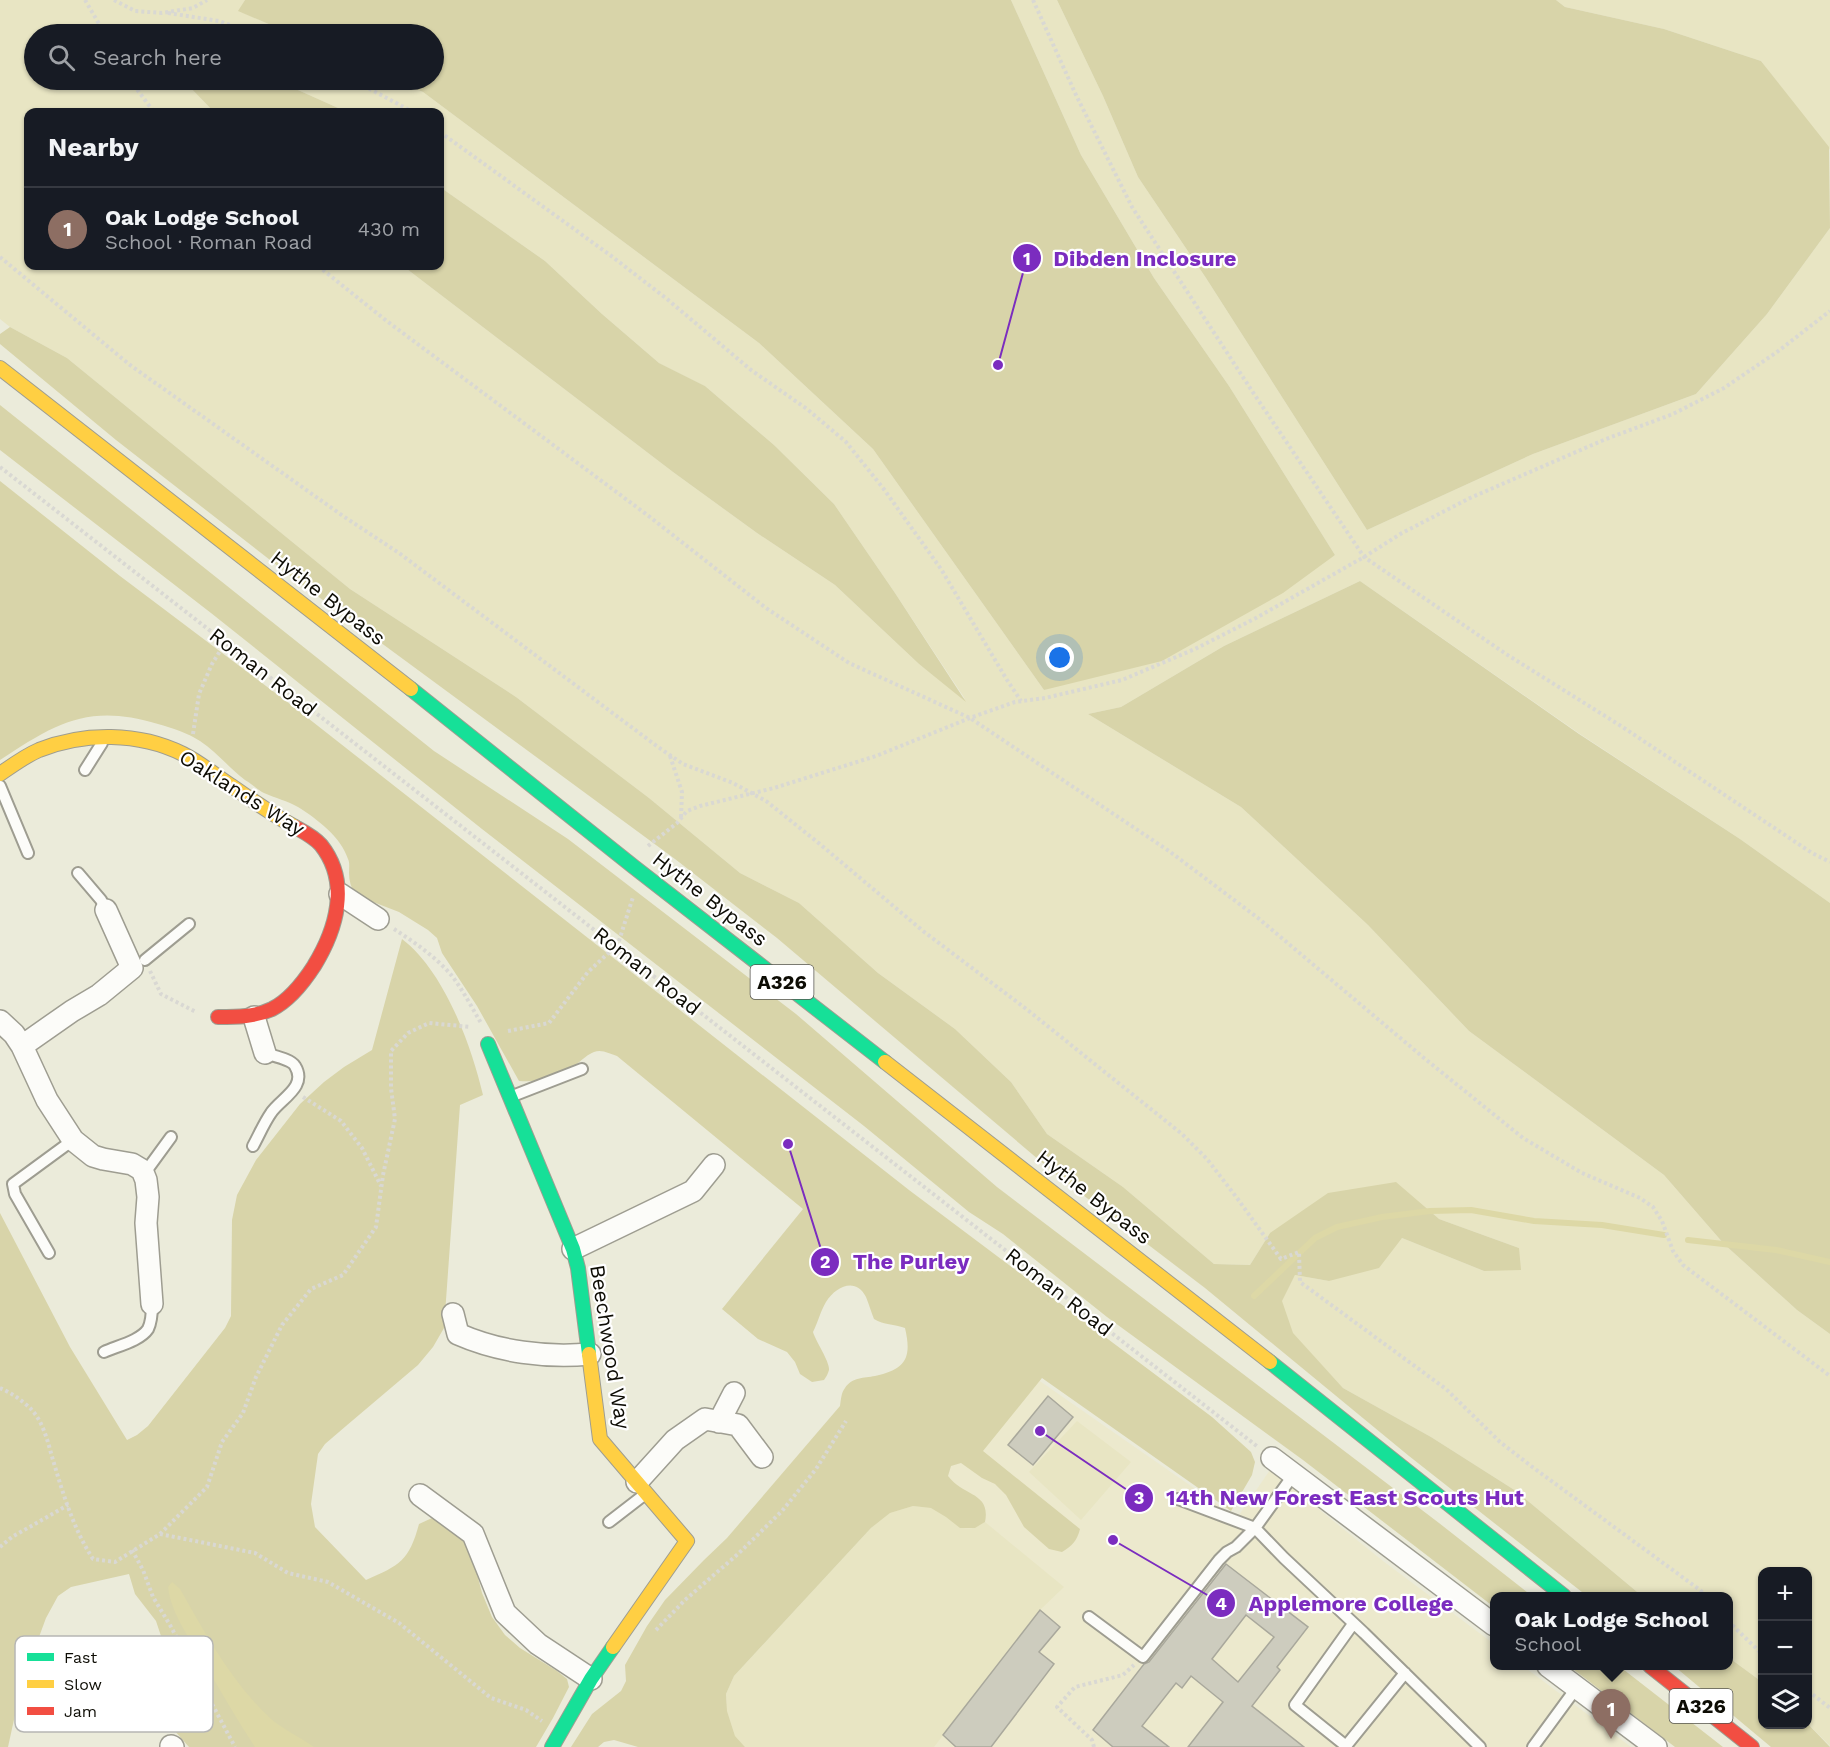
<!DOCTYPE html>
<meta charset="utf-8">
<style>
:root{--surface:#171b24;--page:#242831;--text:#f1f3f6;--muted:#9ea1a6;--line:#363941;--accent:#d93025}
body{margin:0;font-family:"Work Sans",sans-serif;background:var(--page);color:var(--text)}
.controls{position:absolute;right:18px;bottom:18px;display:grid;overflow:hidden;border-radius:12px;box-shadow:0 2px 4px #0004}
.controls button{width:54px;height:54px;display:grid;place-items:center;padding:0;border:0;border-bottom:2px solid var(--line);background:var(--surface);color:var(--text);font:30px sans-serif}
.you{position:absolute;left:1060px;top:658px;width:21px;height:21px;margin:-15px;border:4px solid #fff;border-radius:50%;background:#1a73e8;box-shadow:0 0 0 9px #1a73e833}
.badge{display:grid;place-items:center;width:39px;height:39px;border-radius:50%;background:var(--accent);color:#fff;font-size:20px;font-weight:700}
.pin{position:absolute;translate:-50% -50px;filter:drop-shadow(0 2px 3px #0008)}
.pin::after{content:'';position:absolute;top:32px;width:21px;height:18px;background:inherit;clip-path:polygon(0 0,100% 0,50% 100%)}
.popup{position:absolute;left:1490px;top:1592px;width:243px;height:78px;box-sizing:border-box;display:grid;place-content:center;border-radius:12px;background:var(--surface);filter:drop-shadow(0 2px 4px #0005);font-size:20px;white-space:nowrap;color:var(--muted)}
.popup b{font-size:22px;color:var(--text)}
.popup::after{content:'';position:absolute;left:50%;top:100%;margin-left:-12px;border:12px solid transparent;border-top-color:var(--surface)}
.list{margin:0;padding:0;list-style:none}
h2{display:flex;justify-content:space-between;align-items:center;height:78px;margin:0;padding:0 24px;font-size:26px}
h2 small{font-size:20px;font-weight:400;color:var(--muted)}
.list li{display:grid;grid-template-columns:39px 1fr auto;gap:18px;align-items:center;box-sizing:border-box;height:84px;padding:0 24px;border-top:2px solid var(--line)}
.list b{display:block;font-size:22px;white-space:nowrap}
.list p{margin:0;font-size:20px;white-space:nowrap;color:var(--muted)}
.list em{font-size:20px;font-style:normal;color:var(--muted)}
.icon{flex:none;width:33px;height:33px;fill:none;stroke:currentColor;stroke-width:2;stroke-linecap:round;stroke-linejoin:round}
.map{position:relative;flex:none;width:1830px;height:1747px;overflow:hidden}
.search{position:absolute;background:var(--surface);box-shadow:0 2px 4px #0004;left:24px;top:24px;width:420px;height:66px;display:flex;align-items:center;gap:15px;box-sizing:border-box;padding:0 21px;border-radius:33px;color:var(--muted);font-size:22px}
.panel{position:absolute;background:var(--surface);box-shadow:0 2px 4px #0004;left:24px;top:108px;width:420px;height:162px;border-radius:12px}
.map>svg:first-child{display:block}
.built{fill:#ece9cd}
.green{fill:#e8e5c3}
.forest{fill:#d8d4a9}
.water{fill:#ddd8a6}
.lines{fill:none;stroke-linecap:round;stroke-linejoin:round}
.stream{stroke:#ddd8a6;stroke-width:6}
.building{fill:#cdccbe;stroke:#a9a89c;stroke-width:1.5;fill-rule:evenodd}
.lane-casing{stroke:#9e9d91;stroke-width:14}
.street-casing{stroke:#9e9d91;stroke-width:24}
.fast-casing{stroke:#9e9d91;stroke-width:16}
.slow-casing{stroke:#9e9d91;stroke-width:16}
.jam-casing{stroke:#9e9d91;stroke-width:16}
.path{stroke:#d9d8d3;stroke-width:4;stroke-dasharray:3 3;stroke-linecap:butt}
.lane{stroke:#fcfcf9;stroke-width:10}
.street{stroke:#fcfcf9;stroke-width:21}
.fast{stroke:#16e098;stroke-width:14}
.slow{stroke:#ffcf43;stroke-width:14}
.jam{stroke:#f24e42;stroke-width:14}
.labels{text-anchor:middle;stroke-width:4.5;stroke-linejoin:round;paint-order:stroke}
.shield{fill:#fff;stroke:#56554f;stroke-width:1.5}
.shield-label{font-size:20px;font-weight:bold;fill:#0d0c04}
.street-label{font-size:21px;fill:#0d0c04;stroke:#fff}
.key{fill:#fff;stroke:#b6b6b4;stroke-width:1.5}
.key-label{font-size:16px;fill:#0d0c04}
.leader{fill:none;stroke:#7b2cbf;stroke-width:2}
.callout-dot{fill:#7b2cbf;stroke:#fff;stroke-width:2}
.mark-label{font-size:18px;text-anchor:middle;font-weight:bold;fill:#fff}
.callout-label{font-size:22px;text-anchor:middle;font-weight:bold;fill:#7b2cbf;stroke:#fff;stroke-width:4.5;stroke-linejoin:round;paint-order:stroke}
</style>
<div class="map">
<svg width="1830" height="1747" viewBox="0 0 1830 1747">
<rect width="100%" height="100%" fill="#ebebda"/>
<!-- built -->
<path class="built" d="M1011,1361L1237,1518L1270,1470L1383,1561L1494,1644V1666H1523L1631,1747H690Z"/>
<!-- green -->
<path class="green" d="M0,0H245L239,11L292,34H34V80H183L214,112H28V266H403L673,472L757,533L835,585L919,664L965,699L895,593L834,504L774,445L705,386L659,363L602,314L545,261L440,187V112H347L278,81L268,80H396L423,92L759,343L873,449L1044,690L1335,555L1229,386L1154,278L1081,155L1011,0H1057L1103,96L1138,177L1206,278L1367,530L1533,454L1696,394L1767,314L1830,228V903L1740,839L1580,734L1360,581L1224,646L1121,707L1088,714L1241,807L1368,925L1469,1031L1664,1175L1724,1244L1797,1310L1830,1334V1746L1808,1724V1572H1762V1682L1728,1657V1596H1642L1516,1491L1431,1437L1343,1388L1292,1333L1281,1301L1295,1275L1329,1281L1402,1238L1484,1271L1519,1248L1439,1219L1270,1233L1250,1265L1214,1264L1123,1187L1047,1134L1011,1082L955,1029L878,973L799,903L740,873L649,798L516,697L350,589L67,358L10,327L0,319Z
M1556,0H1830V150L1761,61L1664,29L1565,7Z
M1077,1421L1131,1462L1081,1520L1029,1472Z
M913,1506C918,1507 926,1507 932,1508C954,1516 959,1540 985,1522L1064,1587L1040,1610L934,1747H745L735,1736L727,1711L726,1694L734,1676L871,1528L890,1513Z"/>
<!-- forest -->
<path class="forest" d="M245,0H1011L1081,155L1154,278L1229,386L1335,555L1283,593L1162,661L1044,690L873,449L759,343L423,92L396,80H434V34H292L238,11Z
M1057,0H1556L1565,7L1664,29L1761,61L1829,147L1830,228L1767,314L1696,394L1533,454L1367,530L1206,278L1138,177L1103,96Z
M183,80H268L278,81L347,112H214Z
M440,187L545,261L602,314L659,363L705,386L774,445L834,504L895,593L966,702L919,664L835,585L757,533L673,472L403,266H440Z
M10,327L67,358L350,589L516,697L649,798L740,873L799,903L878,973L955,1029L1011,1082L1047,1134L1123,1187L1214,1264L1250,1265L1270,1233L1328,1193L1396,1182L1439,1219L1519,1248L1521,1270L1484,1271L1402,1238L1379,1268L1329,1281L1295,1275L1282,1301L1293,1333L1343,1388L1431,1437L1516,1491L1642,1596H1587L1409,1456L1205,1288L1058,1176L777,938L675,859L297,581L116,440L0,344V334Z
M0,405L434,751L568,839L796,1014L997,1187L1439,1523L1532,1596H1494V1607L1303,1460L1107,1317L1003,1234L969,1212L864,1126L482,829L211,613L0,450Z
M0,481L120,576L290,704L909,1190L1212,1417L1251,1452L1255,1462L1252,1475L1231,1511L1042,1378L983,1451L1080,1529C1077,1541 1072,1546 1062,1552L1049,1549L1024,1527L1006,1495L995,1484L982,1478L961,1463L951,1466L948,1476C964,1497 991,1492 985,1522L975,1528H960L946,1517L931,1508L913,1506L890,1513L871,1528L734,1676L726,1694L727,1711L735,1736L745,1747H638L614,1740L604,1742L598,1747H571L592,1714L621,1691L626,1681L625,1665L647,1626L665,1600L704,1560L727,1538L840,1406C841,1400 841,1393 845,1388C852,1377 864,1378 875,1376C906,1369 912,1358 905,1328C894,1324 884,1325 874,1319C871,1312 869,1304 866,1297C856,1277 836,1286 826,1302C821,1310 818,1322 813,1332C816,1342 830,1362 829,1370C828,1374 826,1377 824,1380L812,1382L800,1374L795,1362L787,1352L758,1339L722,1309L803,1209L617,1056C610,1054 602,1049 594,1052C588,1054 582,1060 578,1063C559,1076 542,1083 519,1081L477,1006L442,953L437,938L428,930L399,912L355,895C351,887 349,881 349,873C349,868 350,863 348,859C341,837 317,819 298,807C288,801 275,798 264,793C258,790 252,784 245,780C229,768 217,752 200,741C188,733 172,728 158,724C89,703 56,723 0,760Z
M1360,581L1579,734L1740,839L1830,903V1334L1797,1310L1724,1244L1664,1175L1469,1031L1368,925L1241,807L1088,714L1121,707L1224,646Z
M402,939C444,971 471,1044 483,1095L460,1105L444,1328L433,1347L418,1365L346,1426L325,1444L318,1454L311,1504L315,1527L366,1580C400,1565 409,1561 419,1524L432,1518L444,1520L464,1537L471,1551L482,1593L492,1617L505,1635L520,1648L557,1671L567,1679L569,1687L553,1718L536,1747H189L174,1730L170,1703L165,1648L156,1621L135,1594L129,1574L71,1587L58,1596L46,1618L22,1683L8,1747H0V1213L70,1347L127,1440L137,1435L148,1426L225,1328L231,1316L232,1220L237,1195L256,1160L300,1104L324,1082L344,1067L372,1050Z
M1728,1657L1762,1682V1724H1808L1830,1747H1771L1674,1666H1728Z
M1569,1666H1619L1723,1747H1675Z"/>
<!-- water -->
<path class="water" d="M172,1582L180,1589C206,1635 232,1683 271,1719C284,1730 300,1737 314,1747H255C237,1720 221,1691 204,1663C191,1640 171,1614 168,1587Z"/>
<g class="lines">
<!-- stream -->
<path class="stream" d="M1688,1240L1776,1250L1830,1262
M1254,1296L1315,1238L1337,1227L1382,1217L1430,1211L1471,1210L1534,1221L1602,1225L1664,1235"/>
</g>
<!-- building -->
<path class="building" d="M1048,1396L1073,1417L1033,1465L1008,1445Z
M1226,1564L1308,1627L1277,1667L1280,1670L1252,1706L1304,1747H1188L1223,1702L1191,1676L1182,1688L1176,1683L1142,1726L1169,1747H1113L1093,1730L1144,1664L1149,1662ZM1246,1615L1274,1637L1238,1682L1212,1659Z
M1040,1610L1060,1627L1039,1652L1054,1664L991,1747H956L943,1735Z"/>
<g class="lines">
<!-- lane casing -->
<g class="lane-casing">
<path id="lane" d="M85,770L102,743
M0,786L28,853
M78,873L101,900L106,910
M145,960L189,924
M510,1097L582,1069
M253,1146C259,1135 264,1123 271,1113C280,1099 308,1087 295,1066C291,1059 273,1056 265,1053
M144,1174L171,1137
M49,1253L15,1194L13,1184L73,1140
M104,1352C117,1346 140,1341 148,1329C152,1321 152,1312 152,1304
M1294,1474L1255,1528L1284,1558L1364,1633L1480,1747
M609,1522L644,1495
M1089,1617L1143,1657L1219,1560L1227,1552L1236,1547L1255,1528L1178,1499
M1353,1624L1295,1705L1346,1746L1405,1673
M1533,1747L1577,1687"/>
</g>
<!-- street casing -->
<g class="street-casing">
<path id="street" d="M340,894L378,919
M254,1017L265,1053
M0,1021L14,1034L22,1046L47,1100L73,1140L93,1156L103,1159L132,1164L142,1170L146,1180L148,1197L146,1223L152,1304
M22,1046L72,1011L99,995L132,968L106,910
M573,1249L693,1191L714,1165
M453,1314L458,1334C499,1352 546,1358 590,1354
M719,1422L734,1393
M1272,1458L1494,1625
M637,1482L675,1440L705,1419L738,1425L762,1457
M420,1495L473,1534L505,1613L538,1644L591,1679
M1548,1666L1656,1747
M171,1746L173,1747"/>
</g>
<!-- fast casing -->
<g class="fast-casing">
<path id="fast" d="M411,689L634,867L885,1062
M488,1044L573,1249L578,1268L589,1354
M1270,1362L1564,1596
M552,1747L591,1679L613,1647"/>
</g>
<!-- slow casing -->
<g class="slow-casing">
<path id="slow" d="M0,368L411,689
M0,774C13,765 25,756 39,750C84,732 139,732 183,754C201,763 216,776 233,787C253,801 273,815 295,827
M885,1062L1270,1362
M589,1354L600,1439L687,1541L613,1647"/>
</g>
<!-- jam casing -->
<g class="jam-casing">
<path id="jam" d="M218,1017C237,1017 255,1017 272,1009C290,1000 303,983 314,966C336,930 351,883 321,845C314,837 304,832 295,827
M1650,1666L1752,1747"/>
</g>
<!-- path -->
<path class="path" d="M85,0L105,34
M114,0L135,11L162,13L193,8L207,0
M1033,0L1076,95L1132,207L1252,391L1364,557L1506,654L1621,726L1812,853L1830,862
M168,13L219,21L254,34
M130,80L154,112
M353,80L413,112
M440,132L610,255L667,299L751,370L807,409L846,442L883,488L941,569L1007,680L1021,701
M0,257L130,365L343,516L399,553L658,747L683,764L733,783L766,801L821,845L923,931L1025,1008L1182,1134L1207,1159L1237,1198L1281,1259L1299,1252L1300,1282L1446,1389L1500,1442L1531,1466L1700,1590L1706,1596
M318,266L388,322L646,514L766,608L849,663L970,718L1169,851L1258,918L1424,1058L1523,1138L1582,1173L1640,1198L1653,1207L1662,1221L1673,1251L1683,1265L1830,1376
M0,467L1258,1447
M193,734L199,694L212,664L225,643
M670,756L682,792L681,818
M648,846L677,823L687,811L700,806L774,788L876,756L970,718L1015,702L1045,698L1122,680L1195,649L1256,618L1364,557L1402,533L1470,498L1606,439L1673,414L1724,388L1777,352L1830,311
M394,929C414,942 436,957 452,976C463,990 472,1008 481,1023
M150,971L161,994L196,1012
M508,1031L549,1023L588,972L618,944L633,897
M303,1097L341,1121L362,1148L381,1186
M0,1388C10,1392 23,1401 31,1409C44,1423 48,1443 53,1460C63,1494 74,1530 93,1559L115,1562L160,1534L255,1553L288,1573L328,1582L399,1623L491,1698L526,1710L542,1721
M160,1534L207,1487L222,1442L243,1413L256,1377L282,1325L311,1289L343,1275L376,1227L383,1175L395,1119L391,1088V1051L408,1033L429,1023L471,1027
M0,1547L12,1537L68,1505
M132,1550L143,1570L153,1597L170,1625L235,1747
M1728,1621L1762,1654
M656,1630L685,1600L738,1554L782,1511L816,1469L846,1421
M1808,1691L1830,1708
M1094,1747L1092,1740L1057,1707L1075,1687L1123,1675L1134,1665"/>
<!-- lane -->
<use href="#lane" class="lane"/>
<!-- street -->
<use href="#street" class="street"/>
<!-- fast -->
<use href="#fast" class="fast"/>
<!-- slow -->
<use href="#slow" class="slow"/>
<!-- jam -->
<use href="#jam" class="jam"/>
</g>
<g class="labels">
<!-- shield labels -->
<g class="shield">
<rect x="750.5" y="965" width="63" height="34" rx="4.5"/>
<rect x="1669.5" y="1689" width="63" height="34" rx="4.5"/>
</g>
<g class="shield-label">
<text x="782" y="989">A326</text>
<text x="1701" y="1713">A326</text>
</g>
<!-- street labels -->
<g class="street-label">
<text transform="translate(328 598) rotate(38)" y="7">Hythe Bypass</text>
<text transform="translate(263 672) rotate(38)" y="7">Roman Road</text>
<text transform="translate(242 793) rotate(32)" y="7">Oaklands Way</text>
<text transform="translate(710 899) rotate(38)" y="7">Hythe Bypass</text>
<text transform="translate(647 971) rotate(38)" y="7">Roman Road</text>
<text transform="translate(1094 1197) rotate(38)" y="7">Hythe Bypass</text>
<text transform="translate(1059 1292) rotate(38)" y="7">Roman Road</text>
<text transform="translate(610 1347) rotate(81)" y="7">Beechwood Way</text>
</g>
</g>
<!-- legend -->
<rect x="15" y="1636" width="198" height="96" rx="9" class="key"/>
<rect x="27" y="1653" width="27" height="8" fill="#16e098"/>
<rect x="27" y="1680" width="27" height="8" fill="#ffcf43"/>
<rect x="27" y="1707" width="27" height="8" fill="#f24e42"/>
<g class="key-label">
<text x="64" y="1663">Fast</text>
<text x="64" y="1690">Slow</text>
<text x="64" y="1717">Jam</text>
</g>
<!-- callouts -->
<path class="leader" d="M998 365L1027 258M788 1144L825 1262M1040 1431L1139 1498M1113 1540L1221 1603"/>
<g class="callout-dot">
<circle cx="998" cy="365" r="6"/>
<circle cx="788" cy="1144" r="6"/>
<circle cx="1040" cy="1431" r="6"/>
<circle cx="1113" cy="1540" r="6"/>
<circle cx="1027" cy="258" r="15"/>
<circle cx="825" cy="1262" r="15"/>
<circle cx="1139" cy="1498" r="15"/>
<circle cx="1221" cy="1603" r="15"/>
</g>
<g class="mark-label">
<text x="1027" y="265">1</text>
<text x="825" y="1268">2</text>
<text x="1139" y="1504">3</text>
<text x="1221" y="1610">4</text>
</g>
<g class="callout-label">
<text x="1145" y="266">Dibden Inclosure</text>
<text x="911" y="1269">The Purley</text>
<text x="1345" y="1505">14th New Forest East Scouts Hut</text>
<text x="1351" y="1611">Applemore College</text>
</g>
</svg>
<div class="controls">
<button>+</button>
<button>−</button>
<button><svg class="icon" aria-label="layers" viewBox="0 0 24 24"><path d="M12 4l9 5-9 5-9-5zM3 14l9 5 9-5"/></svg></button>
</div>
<div class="you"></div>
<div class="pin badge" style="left:1611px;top:1739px;background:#8d6e63">1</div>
<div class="popup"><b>Oak Lodge School</b>School</div>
<div class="search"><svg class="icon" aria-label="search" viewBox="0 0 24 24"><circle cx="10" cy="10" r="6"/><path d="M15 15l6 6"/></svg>Search here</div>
<section class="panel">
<h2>Nearby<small></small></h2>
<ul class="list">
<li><span class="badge" style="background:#8d6e63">1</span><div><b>Oak Lodge School</b><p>School · Roman Road</p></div><em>430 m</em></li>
</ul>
</section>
</div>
